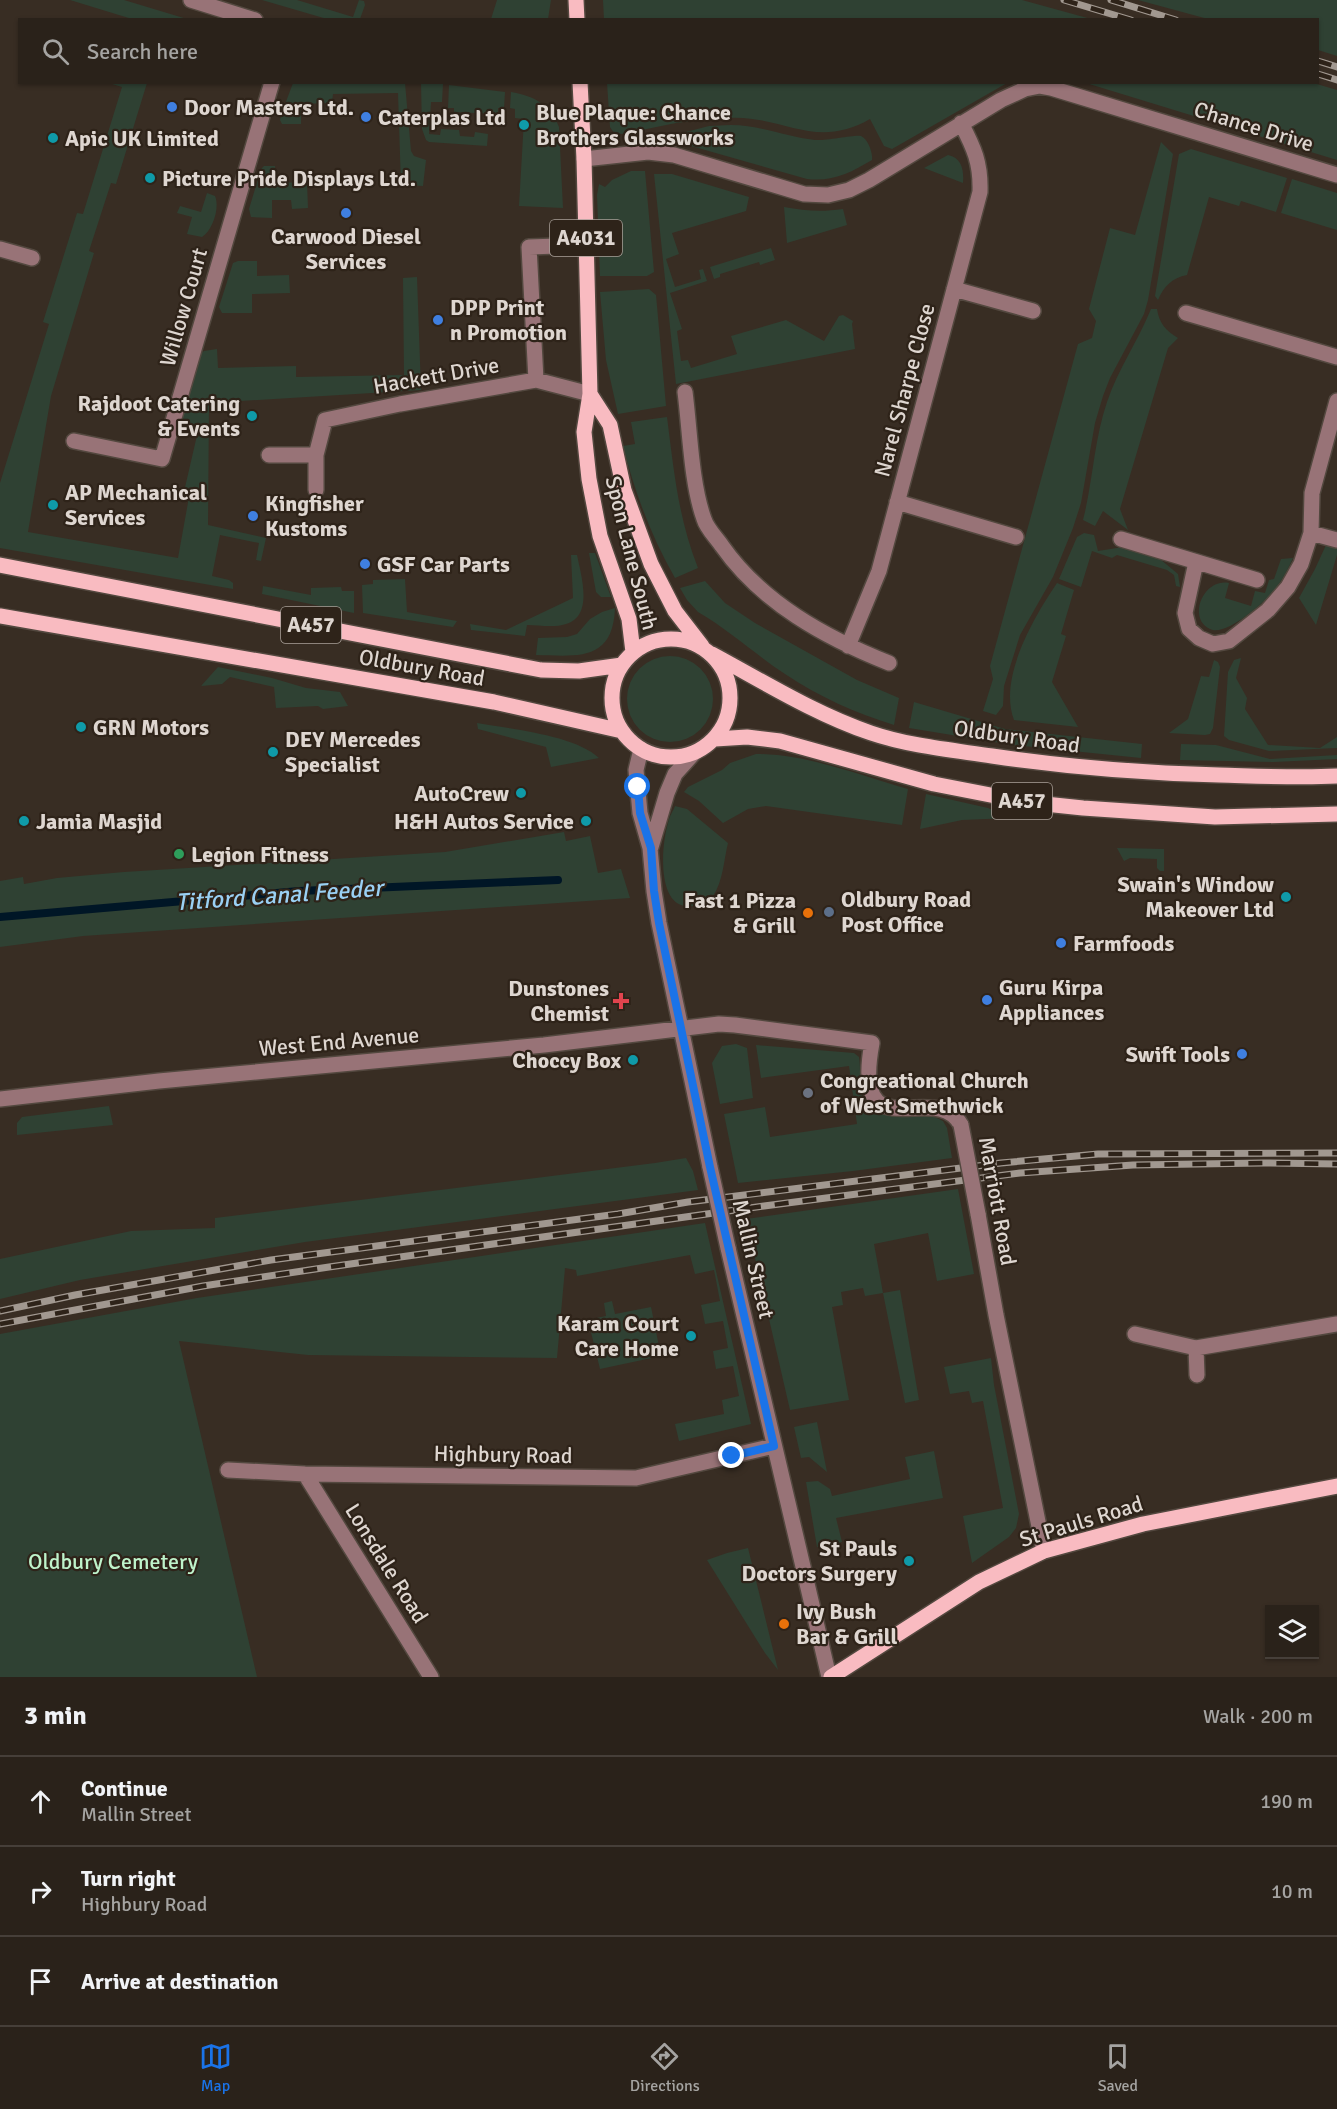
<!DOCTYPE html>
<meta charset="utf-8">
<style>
:root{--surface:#2a221a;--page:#362f27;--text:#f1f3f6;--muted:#a5a4a2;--line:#463f39;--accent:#1a73e8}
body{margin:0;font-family:Signika,sans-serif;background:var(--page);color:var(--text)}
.controls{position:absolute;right:18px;bottom:18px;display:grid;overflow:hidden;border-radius:0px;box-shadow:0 2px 4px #0004}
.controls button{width:54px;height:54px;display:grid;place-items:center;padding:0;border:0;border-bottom:2px solid var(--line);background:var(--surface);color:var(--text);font:30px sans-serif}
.stop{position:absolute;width:18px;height:18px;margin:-14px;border:4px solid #1a73e8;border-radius:50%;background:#fff}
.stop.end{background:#1a73e8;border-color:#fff;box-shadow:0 2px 6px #0008}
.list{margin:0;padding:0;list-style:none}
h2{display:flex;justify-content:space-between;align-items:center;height:78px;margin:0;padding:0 24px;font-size:26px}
h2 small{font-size:20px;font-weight:400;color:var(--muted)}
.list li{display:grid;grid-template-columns:39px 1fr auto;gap:18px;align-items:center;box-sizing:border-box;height:90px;padding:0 24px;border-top:2px solid var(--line)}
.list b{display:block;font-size:22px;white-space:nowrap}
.list p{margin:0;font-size:20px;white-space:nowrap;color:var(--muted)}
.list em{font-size:20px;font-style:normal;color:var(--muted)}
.icon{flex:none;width:33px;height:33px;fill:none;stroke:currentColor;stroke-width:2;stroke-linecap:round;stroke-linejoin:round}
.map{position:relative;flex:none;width:1337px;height:1677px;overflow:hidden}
.search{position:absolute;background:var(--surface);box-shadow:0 2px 4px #0004;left:18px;right:18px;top:18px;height:66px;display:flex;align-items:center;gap:15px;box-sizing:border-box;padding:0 21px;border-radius:0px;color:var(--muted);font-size:22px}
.sheet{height:348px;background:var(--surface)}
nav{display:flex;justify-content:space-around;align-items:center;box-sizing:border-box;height:84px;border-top:2px solid var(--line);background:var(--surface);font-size:16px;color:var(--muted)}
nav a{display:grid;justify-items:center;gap:3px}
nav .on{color:var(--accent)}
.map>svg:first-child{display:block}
.green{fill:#2f4133}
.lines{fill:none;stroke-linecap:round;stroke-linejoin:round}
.stream{stroke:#001626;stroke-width:8}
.minor-casing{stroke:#53483f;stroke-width:18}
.major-casing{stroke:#53483f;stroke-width:18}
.minor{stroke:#987377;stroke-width:15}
.major{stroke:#f9bbc1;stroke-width:15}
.rail-casing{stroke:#a19890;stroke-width:7}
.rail{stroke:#2e2319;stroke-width:4.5;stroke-dasharray:14;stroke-linecap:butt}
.minor-bridge-casing{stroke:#53483f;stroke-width:18;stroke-linecap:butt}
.minor-bridge{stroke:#987377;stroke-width:15}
.route{stroke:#1a73e8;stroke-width:8}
.shop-dot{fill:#3f7fe0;stroke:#2e2319;stroke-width:2}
.culture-dot{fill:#0f9aa8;stroke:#2e2319;stroke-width:2}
.leisure-dot{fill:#2e9e5b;stroke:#2e2319;stroke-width:2}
.service-dot{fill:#5c6f8a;stroke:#2e2319;stroke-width:2}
.food-dot{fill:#e8710a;stroke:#2e2319;stroke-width:2}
.health-dot{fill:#e0444e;stroke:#2e2319;stroke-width:2}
.worship-dot{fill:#6b7280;stroke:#2e2319;stroke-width:2}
.labels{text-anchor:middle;stroke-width:4.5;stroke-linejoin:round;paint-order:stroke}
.shield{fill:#2e2319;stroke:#a9a099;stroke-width:1.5}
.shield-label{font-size:21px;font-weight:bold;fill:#ded6d0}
.poi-label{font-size:22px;font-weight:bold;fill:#ded6d0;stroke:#2e2319;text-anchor:start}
.street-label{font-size:22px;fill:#ded6d0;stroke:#2e2319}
.park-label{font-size:22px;fill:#bef3cb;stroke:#2e2319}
.water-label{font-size:24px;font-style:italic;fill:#9ad0f4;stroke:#2e2319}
</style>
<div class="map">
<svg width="1337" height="1677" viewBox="0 0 1337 1677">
<rect width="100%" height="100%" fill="#382d23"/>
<!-- green -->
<path class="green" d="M70,0H124L187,19H132Z
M262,0H297L353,17L359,0L364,1L365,5L360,19H327Z
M497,0H551L548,19H491Z
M603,0H1022L1091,19L604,20Z
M1138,0H1337V56L1318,50V20L1208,19Z
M1310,82L1337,90V160L1086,83Z
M109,83H147L116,184L111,183L89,251L94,253L51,396L28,532L178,558L189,497L183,496L198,431L180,426L201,353L204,351L217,349L218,368L296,366V377L404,375L403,278L417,277L421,390L209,403L208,525L266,538L261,561L256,560L259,543L220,535L212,576L229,580L233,583V589L0,548V483L49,324L43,322L77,213L83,214L122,87Z
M293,83H405L411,151L414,156L426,160L423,186L401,185L398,93L333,94L332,103L301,104V124H282L280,120L281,115Z
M421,83L443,84L442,102H431L429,134L440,135L441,129L459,130L460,136L474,137L475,132L488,134L487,146L429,142L426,140L422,129Z
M607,83V82L1007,83L892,149L884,146L870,119C814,151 782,114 727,118L721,111L716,118L676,123L622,134L614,133L610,127Z
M449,85L505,92L504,108H498V114L454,112V108H448Z
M511,92C534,96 550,104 559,127L563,208L519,206L524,119L515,118V109L510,108Z
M731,125C760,125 786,137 815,140C825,141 857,134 861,136C868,139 873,153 872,160C850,173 833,182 807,179L663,138L709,126Z
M1161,142L1173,154L1148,300L1144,314L1110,378L1103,396L1095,423L1081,503L1073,528L1053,577L1020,635L1004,686L1003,706L996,715L983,711L993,679L990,666L1078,344L1092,338L1096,321L1089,309L1110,228L1135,235Z
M1191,149L1287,178L1276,212L1241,201L1239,206L1209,197L1187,275C1172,278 1164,286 1158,300L1155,296L1179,154Z
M948,155C962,158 964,170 963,183L924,168Z
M264,166H275V183L307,182L308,208L292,209L291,200H272V218L251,217L249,209L261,169Z
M631,171H645L654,272L647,276H600L597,195L599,184L605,187L612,180Z
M654,174H672L749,197L746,211L672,233L679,254L666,259L675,287L701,279L699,270L703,269L707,281L670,293L682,329L677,331L681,361L688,360L691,368L737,354L731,336L786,320L824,341L839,316L843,315L853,321L852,324L855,349L676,384Z
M1292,179L1337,193V230L1281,213Z
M207,193L215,196C220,207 213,230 202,237L187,234L192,217L177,213L180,206L201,212Z
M784,207C805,211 822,212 843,209L847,225L787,243Z
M771,248L775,260L760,265L759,262L720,274V277L714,279L710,267Z
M238,261H257V276L289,275L290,293L252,294V313H222L219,307L233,263Z
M649,289L656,295L666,406L618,414L606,360L600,292Z
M1151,309H1157C1159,323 1166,331 1178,338L1168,348L1120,509L1128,530L1103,511L1095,526L1083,520C1093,481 1094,440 1107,402C1118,369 1138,341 1151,309Z
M667,417C674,471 678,517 698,568L675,578C651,536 635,493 623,446L635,444L631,422Z
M1084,533L1094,535L1098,551L1123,547L1160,559L1178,574L1180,587L1176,586L1174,575L1167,570L1117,555L1112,558L1092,551L1081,587L1059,579L1077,537Z
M1326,545L1337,549V555L1316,625L1299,598L1315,569Z
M589,553H595L611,597H601L596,592Z
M571,555H577C581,575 594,616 566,624C554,628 539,625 527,625L525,636L471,630L470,624L506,630L573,598Z
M1293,558C1287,571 1281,583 1271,594C1261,605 1225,637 1210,629C1187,619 1203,578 1229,583L1225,598L1251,606L1255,591L1265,593L1269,580L1274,579L1281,559Z
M405,579L407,612L457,621L453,627L363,613L362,585L373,584V580Z
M705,581L725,603L755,623L857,680L899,698L894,725C856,713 819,697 785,674C756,655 729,630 698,612L687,600L680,588Z
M1057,583L1074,590L1061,634L1066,636L1052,682L1078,727L1014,720C998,678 1034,617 1057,583Z
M263,586L311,595V588L341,587L342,591H354V613L262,594Z
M615,608C613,662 577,656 536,655L538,638L567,637L577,634L590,619L602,612Z
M627 699a43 43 0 1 1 86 0a43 43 0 1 1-86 0Z
M1241,658L1236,678L1247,698L1245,709L1268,745L1320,748L1337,737V748L1269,751L1229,740L1224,736L1228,672L1234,660Z
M1214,660L1218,662L1220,667L1213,728L1210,734L1205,735L1169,733L1188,719L1201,676L1209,677Z
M218,667L272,678L306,688L340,692L348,706L323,709L318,706L276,708L274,687L230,677L222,684L201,686Z
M914,702L1005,729L1142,744L1141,758L1013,745L909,728Z
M477,723C510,729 575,735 599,758L551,767L546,747L478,729Z
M1181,744L1216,745L1270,759L1337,755V759L1274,762L1180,760Z
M756,754C807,754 859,775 908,789L902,825L766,806L748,809L723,823L699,801L684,792L688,787L722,770L730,763Z
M926,794L988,808L1010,818L962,820L920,829Z
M675,806L687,809L728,843C724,859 723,882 713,896C709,903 701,905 693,906C656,912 661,846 668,823C669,817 673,811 675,806Z
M564,832L566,841L590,836L598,873L621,869L630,898L83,936L0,947V881L23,877L24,884L57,878L124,872L445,852Z
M1117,848L1164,849V871H1160L1157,868V859L1130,858L1124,861Z
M736,1044L747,1048L753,1098L720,1104L712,1063L722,1046Z
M756,1045L854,1053L859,1057C861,1069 859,1083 862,1095C868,1122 906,1114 925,1115C932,1115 937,1118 943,1121L947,1128L952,1158L853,1171L738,1183L724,1114L765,1107L770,1137L857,1124L849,1066L761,1078Z
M109,1106L113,1125L17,1135V1123L22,1117Z
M686,1158L693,1171L698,1190L305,1242L80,1280L0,1299V1259L131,1231L215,1228V1218L655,1163Z
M958,1189L974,1274L937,1281L928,1233L874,1244L883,1293L900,1290L919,1400L905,1403L883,1293L865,1296L863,1288L841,1292L843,1305L832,1307L849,1400L790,1410L746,1219Z
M705,1223L751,1424L679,1441L675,1424L724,1414L722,1400L739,1396L733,1366L716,1369L713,1351L728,1348L723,1321L705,1324L701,1305L720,1301L714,1270L695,1274L690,1255L577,1276L576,1270L565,1268L557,1358L308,1355L179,1341L257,1677H0V1334L197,1298Z
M612,1301L615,1314L651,1307L661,1356L600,1369L589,1324L592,1319L606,1316L604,1303Z
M991,1358L994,1385L1019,1514L1016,1528L1009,1537L972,1563L963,1516L1003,1508L983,1401L972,1403L969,1391L950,1394L944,1367Z
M817,1422L827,1472L809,1457L801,1458L794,1427Z
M934,1451L943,1498L836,1518L842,1542L817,1547L806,1482L818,1481L830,1489L832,1496L910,1479L905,1457Z
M748,1548L778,1670L765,1653L707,1560L727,1553Z"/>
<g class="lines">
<!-- stream -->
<path class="stream" d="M0,917L299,891L558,880"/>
<!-- minor casing -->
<g class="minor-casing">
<path id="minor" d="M191,0L255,20
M584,159L648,152L674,155L804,194L828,195L849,190L869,180L1001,100L1025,89L1040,86L1051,88L1337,175
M0,249L32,258
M954,289L1033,311
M1186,313L1337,357
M536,380L529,247L586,245
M685,392C690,430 691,483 704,519C707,529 716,537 722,546C762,603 826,638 889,663
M74,441L162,459L272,82
M269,455H316
M316,490V455L325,420L400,404L536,380L590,394
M897,502L1016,537
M1311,533L1337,540
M1121,539L1257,580
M1196,562L1185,613L1189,629L1199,638L1213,644L1229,641L1268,610L1288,587L1301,564L1311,533L1312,493L1337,401
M848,646L879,571L980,192C981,163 974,148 961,123
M641,749L636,770L640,813L650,848L654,891L659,923L710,1167
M651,847L667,793L675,774L694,753
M0,1099L159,1081L544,1045L719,1024L735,1025L872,1043C851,1155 936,1078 961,1125
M978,1214L996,1315L1044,1551
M728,1248L829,1677
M1135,1334L1196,1348L1337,1324
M1196,1348L1197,1375
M228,1470L305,1474L636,1478L774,1446
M305,1474L431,1677"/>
</g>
<!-- major casing -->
<g class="major-casing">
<path id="major" d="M576,0L577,20
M580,82L584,159L590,394L584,432L589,479L600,536L629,619L633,652
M590,394L610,425L624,490L651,564L675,611L702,646
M0,565L541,670L579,671L622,665
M0,616L494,702L622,731
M612 698a59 59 0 1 1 118 0a59 59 0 1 1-118 0Z
M712,654C764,682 815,714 871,733C909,746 952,750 992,756C1067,767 1143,773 1219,775C1258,776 1298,778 1337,776
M715,739L747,737L780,741L934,784L1026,802L1083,808L1215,817L1337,814
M831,1677L979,1582L1044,1551L1143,1524L1337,1486"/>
</g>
<!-- minor -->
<use href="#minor" class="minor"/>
<!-- major -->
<use href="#major" class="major"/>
<!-- rail casing -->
<g class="rail-casing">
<path id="rail" d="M1064,0L1131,20
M1111,0L1176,20
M1318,61L1337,67
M1318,74L1337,80
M0,1311L75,1295L271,1260L618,1214L688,1202L1001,1163L1098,1154L1337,1153
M0,1324L203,1286L329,1267L764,1206L1020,1173L1133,1165L1263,1163L1337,1164"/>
</g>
<!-- rail -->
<use href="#rail" class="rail"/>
<!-- minor-bridge casing -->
<g class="minor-bridge-casing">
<path id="minor-bridge" d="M961,1125L978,1214
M710,1167L728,1248"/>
</g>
<!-- minor-bridge -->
<use href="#minor-bridge" class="minor-bridge"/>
</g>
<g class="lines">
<!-- route -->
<path class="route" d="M638,787L640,813L651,848L654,891L659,923L710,1167L774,1446L732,1456"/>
</g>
<!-- markers -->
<g class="shop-dot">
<circle cx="172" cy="107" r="6"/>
<circle cx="366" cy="117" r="6"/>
<circle cx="346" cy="213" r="6"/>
<circle cx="438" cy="320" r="6"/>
<circle cx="253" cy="516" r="6"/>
<circle cx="365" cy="564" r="6"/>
<circle cx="1061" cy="943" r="6"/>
<circle cx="987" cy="1000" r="6"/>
<circle cx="1242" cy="1054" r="6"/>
</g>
<g class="culture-dot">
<circle cx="524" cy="125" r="6"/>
<circle cx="53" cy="138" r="6"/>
<circle cx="150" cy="178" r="6"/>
<circle cx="252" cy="416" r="6"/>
<circle cx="53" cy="505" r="6"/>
<circle cx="81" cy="727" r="6"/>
<circle cx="273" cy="752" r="6"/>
<circle cx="521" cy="793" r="6"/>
<circle cx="24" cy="821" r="6"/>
<circle cx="586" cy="821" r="6"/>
<circle cx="1286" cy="897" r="6"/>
<circle cx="633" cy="1060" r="6"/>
<circle cx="691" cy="1336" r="6"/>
<circle cx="909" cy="1561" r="6"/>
</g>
<circle class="leisure-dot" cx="179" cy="854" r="6"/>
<circle class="service-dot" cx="829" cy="912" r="6"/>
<g class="food-dot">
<circle cx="808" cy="913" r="6"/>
<circle cx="784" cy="1624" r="6"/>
</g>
<path class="health-dot" d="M618 992h6v6h6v6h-6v6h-6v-6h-6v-6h6z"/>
<circle class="worship-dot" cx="808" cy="1093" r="6"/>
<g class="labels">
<!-- shield labels -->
<g class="shield">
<rect x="550" y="220" width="72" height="36" rx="4.5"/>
<rect x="281" y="607" width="60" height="36" rx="4.5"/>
<rect x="992" y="783" width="60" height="36" rx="4.5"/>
</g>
<g class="shield-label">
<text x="586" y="245">A4031</text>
<text x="311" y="632">A457</text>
<text x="1022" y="808">A457</text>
</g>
<!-- poi labels -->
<g class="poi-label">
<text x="184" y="115">Door Masters Ltd.</text>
<text x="536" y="120">Blue Plaque: Chance<tspan x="536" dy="25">Brothers Glassworks</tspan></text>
<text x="378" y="125">Caterplas Ltd</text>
<text x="65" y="146">Apic UK Limited</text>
<text x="162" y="186">Picture Pride Displays Ltd.</text>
<text x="346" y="244" text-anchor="middle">Carwood Diesel<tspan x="346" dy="25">Services</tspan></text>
<text x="450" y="315">DPP Print<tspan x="450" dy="25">n Promotion</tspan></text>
<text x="240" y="411" text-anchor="end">Rajdoot Catering<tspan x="240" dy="25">&amp; Events</tspan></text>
<text x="65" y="500">AP Mechanical<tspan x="65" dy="25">Services</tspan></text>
<text x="265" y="511">Kingfisher<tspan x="265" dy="25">Kustoms</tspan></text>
<text x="377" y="572">GSF Car Parts</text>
<text x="93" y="735">GRN Motors</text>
<text x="285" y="747">DEY Mercedes<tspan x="285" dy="25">Specialist</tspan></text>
<text x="509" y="801" text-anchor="end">AutoCrew</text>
<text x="36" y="829">Jamia Masjid</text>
<text x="574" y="829" text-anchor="end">H&amp;H Autos Service</text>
<text x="191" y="862">Legion Fitness</text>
<text x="1274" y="892" text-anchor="end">Swain's Window<tspan x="1274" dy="25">Makeover Ltd</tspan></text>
<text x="841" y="907">Oldbury Road<tspan x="841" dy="25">Post Office</tspan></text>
<text x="796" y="908" text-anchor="end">Fast 1 Pizza<tspan x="796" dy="25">&amp; Grill</tspan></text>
<text x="1073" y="951">Farmfoods</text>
<text x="999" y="995">Guru Kirpa<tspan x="999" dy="25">Appliances</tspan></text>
<text x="609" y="996" text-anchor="end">Dunstones<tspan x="609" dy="25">Chemist</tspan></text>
<text x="1230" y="1062" text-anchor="end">Swift Tools</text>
<text x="621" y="1068" text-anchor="end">Choccy Box</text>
<text x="820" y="1088">Congreational Church<tspan x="820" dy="25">of West Smethwick</tspan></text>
<text x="679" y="1331" text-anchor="end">Karam Court<tspan x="679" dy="25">Care Home</tspan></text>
<text x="897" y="1556" text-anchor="end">St Pauls<tspan x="897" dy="25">Doctors Surgery</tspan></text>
<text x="796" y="1619">Ivy Bush<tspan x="796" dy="25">Bar &amp; Grill</tspan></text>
</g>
<!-- street labels -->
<g class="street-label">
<text transform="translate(1254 126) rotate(17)" y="8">Chance Drive</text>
<text transform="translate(183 307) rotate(-74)" y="8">Willow Court</text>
<text transform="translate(436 375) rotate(-10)" y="8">Hackett Drive</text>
<text transform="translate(904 390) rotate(-75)" y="8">Narel Sharpe Close</text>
<text transform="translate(632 553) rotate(76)" y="8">Spon Lane South</text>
<text transform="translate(422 667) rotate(10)" y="8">Oldbury Road</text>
<text transform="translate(1017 736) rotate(8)" y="8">Oldbury Road</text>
<text transform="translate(339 1041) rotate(-5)" y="8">West End Avenue</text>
<text transform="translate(998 1201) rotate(80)" y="8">Marriott Road</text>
<text transform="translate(754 1259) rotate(77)" y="8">Mallin Street</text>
<text transform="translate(503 1454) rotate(1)" y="8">Highbury Road</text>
<text transform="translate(1081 1521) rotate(-17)" y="8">St Pauls Road</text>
<text transform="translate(387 1563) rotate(58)" y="8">Lonsdale Road</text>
</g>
<!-- park labels -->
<g class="park-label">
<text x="113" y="1569">Oldbury Cemetery</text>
</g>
<!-- water labels -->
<g class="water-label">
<text transform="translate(279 895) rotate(-4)" y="8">Titford Canal Feeder</text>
</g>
</g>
</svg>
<div class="controls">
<button><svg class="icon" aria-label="layers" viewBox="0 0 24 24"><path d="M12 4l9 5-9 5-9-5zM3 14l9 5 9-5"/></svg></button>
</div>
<div class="stop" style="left:638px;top:787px"></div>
<div class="stop end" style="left:732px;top:1456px"></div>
<div class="search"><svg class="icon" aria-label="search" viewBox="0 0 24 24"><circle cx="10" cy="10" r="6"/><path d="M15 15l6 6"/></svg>Search here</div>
</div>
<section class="sheet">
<h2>3 min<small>Walk · 200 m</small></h2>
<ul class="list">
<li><svg class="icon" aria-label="ahead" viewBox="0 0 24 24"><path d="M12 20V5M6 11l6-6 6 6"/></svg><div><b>Continue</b><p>Mallin Street</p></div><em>190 m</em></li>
<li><svg class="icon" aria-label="right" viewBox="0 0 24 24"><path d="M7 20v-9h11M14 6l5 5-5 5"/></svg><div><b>Turn right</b><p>Highbury Road</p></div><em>10 m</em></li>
<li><svg class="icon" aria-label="arrive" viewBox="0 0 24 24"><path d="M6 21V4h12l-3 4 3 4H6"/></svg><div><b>Arrive at destination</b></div></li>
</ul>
</section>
<nav>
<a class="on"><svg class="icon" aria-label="map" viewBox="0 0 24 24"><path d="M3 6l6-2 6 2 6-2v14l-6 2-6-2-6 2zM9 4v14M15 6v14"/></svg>Map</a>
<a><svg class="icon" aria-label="directions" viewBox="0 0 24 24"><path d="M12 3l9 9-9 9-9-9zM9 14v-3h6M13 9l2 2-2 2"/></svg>Directions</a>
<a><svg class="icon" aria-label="saved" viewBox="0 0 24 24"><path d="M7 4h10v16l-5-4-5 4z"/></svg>Saved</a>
</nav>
